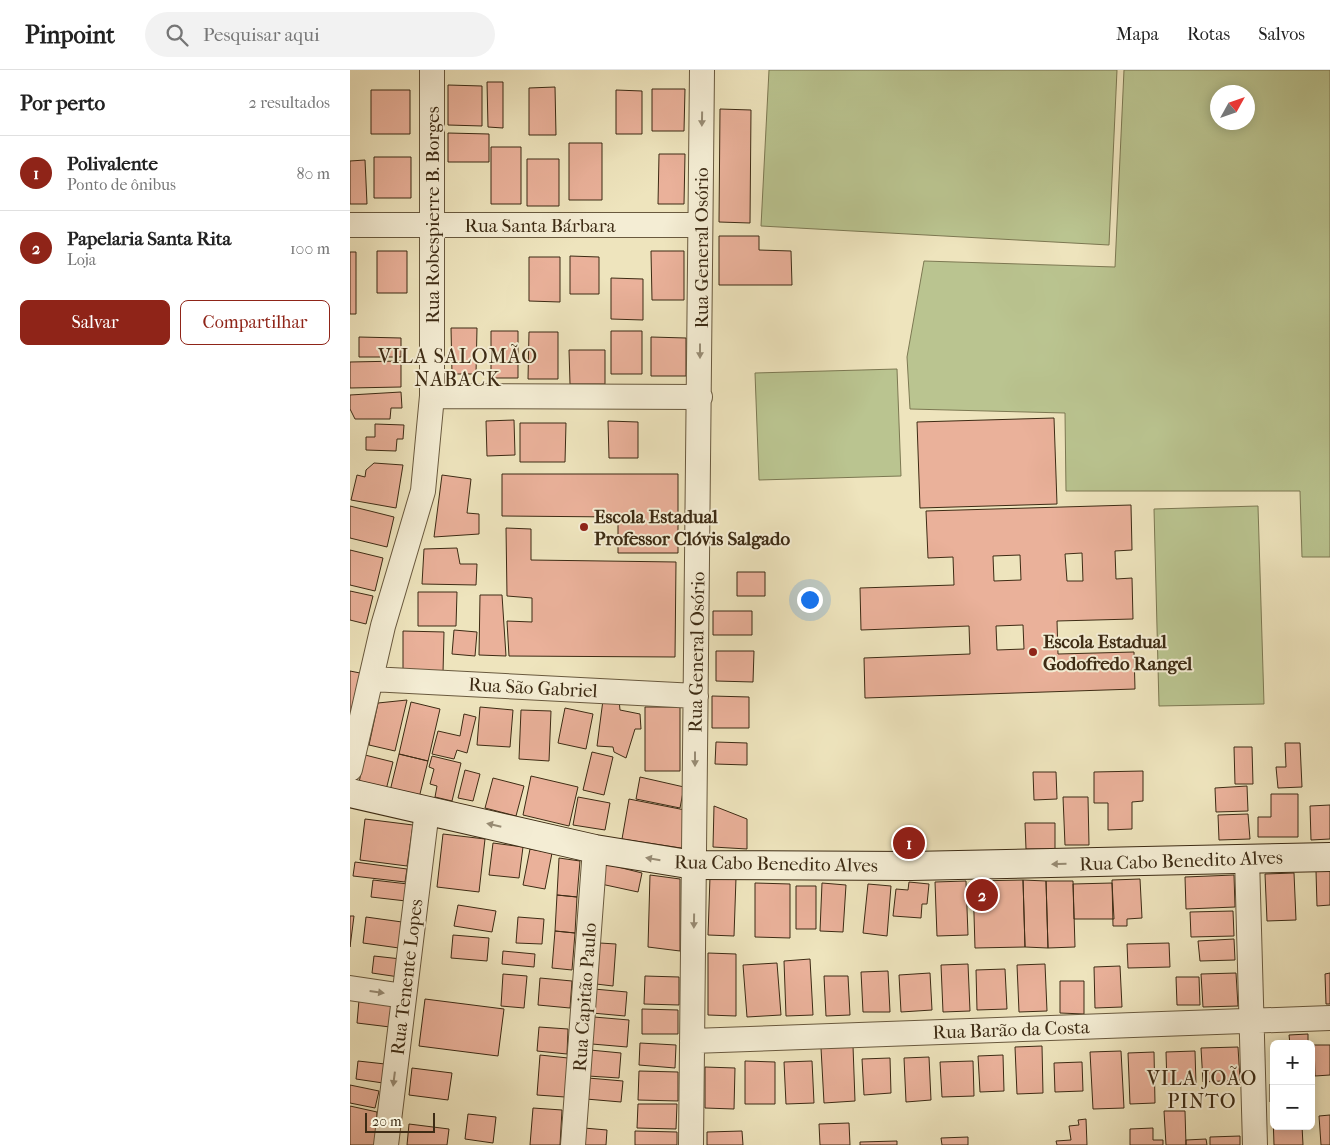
<!DOCTYPE html>
<html lang="pt">
<meta charset="utf-8">
<style>
:root{--surface:#fff;--page:#f2f2f2;--text:#222;--muted:#767676;--line:#e0e0e0;--accent:#8f2418}
body{margin:0;font-family:"IM FELL French Canon",serif;background:var(--page);color:var(--text)}
.controls{position:absolute;right:15px;bottom:15px;display:grid;overflow:hidden;border-radius:8px;box-shadow:0 2px 12px #0003}
.controls button{width:45px;height:45px;display:grid;place-items:center;padding:0;border:0;border-bottom:1px solid var(--line);background:var(--surface);color:var(--text);font:25px sans-serif}
.compass{position:absolute;left:860px;top:15px;width:45px;height:45px;border-radius:50%;background:var(--surface);box-shadow:0 2px 12px #0003;rotate:50deg}
.scale{position:absolute;left:15px;bottom:12px;width:70px;box-sizing:border-box;padding-left:5px;border:2px solid #3d2b14;border-top:0;font-size:14px;line-height:18px;white-space:nowrap;color:#3d2b14;-webkit-text-stroke:4px #f4edd4;paint-order:stroke}
.you{position:absolute;left:459px;top:529px;width:18px;height:18px;margin:-12px;border:4px solid #fff;border-radius:50%;background:#1a73e8;box-shadow:0 0 0 8px #1a73e833}
.badge{display:grid;place-items:center;width:32px;height:32px;border-radius:50%;background:var(--accent);color:#fff;font-size:16px;font-weight:700}
.pin{position:absolute;translate:-50% -50%;border:2px solid #fff;box-shadow:0 1px 5px #0006}
.list{margin:0;padding:0;list-style:none}
h2{display:flex;justify-content:space-between;align-items:center;height:65px;margin:0;padding:0 20px;font-size:21px}
h2 small{font-size:16px;font-weight:400;color:var(--muted)}
.list li{display:grid;grid-template-columns:32px 1fr auto;gap:15px;align-items:center;box-sizing:border-box;height:75px;padding:0 20px;border-top:1px solid var(--line)}
.list b{display:block;font-size:19px;white-space:nowrap}
.list p{margin:0;font-size:16px;white-space:nowrap;color:var(--muted)}
.list em{font-size:16px;font-style:normal;color:var(--muted)}
.actions{display:flex;gap:10px;padding:15px 20px}
.actions a{flex:1;padding:11px 0;border:1px solid var(--accent);border-radius:8px;text-align:center;font-size:18px;color:var(--accent)}
.actions .main{background:var(--accent);color:#fff}
.icon{flex:none;width:28px;height:28px;fill:none;stroke:currentColor;stroke-width:2;stroke-linecap:round;stroke-linejoin:round}
.map{position:relative;flex:none;width:980px;height:1075px;overflow:hidden}
header{display:flex;align-items:center;gap:30px;box-sizing:border-box;height:70px;padding:0 25px;background:var(--surface);border-bottom:1px solid var(--line)}
header strong{font-size:24px}
nav{display:flex;gap:28px;margin-inline-start:auto;font-size:18px}
.search{width:350px;height:45px;background:var(--page);display:flex;align-items:center;gap:12px;box-sizing:border-box;padding:0 18px;border-radius:28px;color:var(--muted);font-size:19px}
main{display:flex}
aside{flex:1;background:var(--surface)}
.map>svg:first-child{display:block}
.green{fill:#bac490;stroke:#7c7852;fill-rule:evenodd}
.building{fill:#eab19a;stroke:#3d2b14;fill-rule:evenodd}
.lines{fill:none;stroke-linecap:round;stroke-linejoin:round}
.minor-casing{stroke:#69593e;stroke-width:26}
.secondary-casing{stroke:#3d2b14;stroke-width:30}
.minor{stroke:#f4edd4;stroke-width:24}
.secondary{stroke:#f4edd4;stroke-width:28}
.oneway{fill:#988c74}
.poi-dot{fill:#8f2418;stroke:#f4edd4;stroke-width:2}
.labels{text-anchor:middle;stroke-width:4;stroke-linejoin:round;paint-order:stroke}
.street-label{font-size:19px;fill:#3d2b14;stroke:#f4edd4}
.poi-label{font-size:19px;font-weight:bold;fill:#3d2b14;stroke:#f4edd4;text-anchor:start}
.neighbourhood-label{font-size:20px;letter-spacing:1px;fill:#3d2b14;stroke:#f4edd4}
</style>
<header>
<strong>Pinpoint</strong>
<div class="search"><svg class="icon" aria-label="search" viewBox="0 0 24 24"><circle cx="10" cy="10" r="6"/><path d="M15 15l6 6"/></svg>Pesquisar aqui</div>
<nav><a>Mapa</a><a>Rotas</a><a>Salvos</a></nav>
</header>
<main>
<aside>
<h2>Por perto<small>2 resultados</small></h2>
<ul class="list">
<li><span class="badge">1</span><div><b>Polivalente</b><p>Ponto de ônibus</p></div><em>80 m</em></li>
<li><span class="badge">2</span><div><b>Papelaria Santa Rita</b><p>Loja</p></div><em>100 m</em></li>
</ul>
<div class="actions"><a class="main">Salvar</a><a>Compartilhar</a></div>
</aside>
<div class="map">
<svg width="980" height="1075" viewBox="0 0 980 1075">
<rect width="100%" height="100%" fill="#eee4bd"/>
<filter id="stains"><feTurbulence type="fractalNoise" baseFrequency=".004" numOctaves="4"/><feColorMatrix values="0 0 0 0 .2 0 0 0 0 .09 0 0 0 0 .02 0 0 0 .5 -.17"/></filter>
<radialGradient id="worn" r=".72"><stop offset=".6" stop-color="#630" stop-opacity="0"/><stop offset="1" stop-color="#630" stop-opacity=".3"/></radialGradient>
<!-- green -->
<path class="green" d="M419,0H767L759,175L411,156Z
M774,0H980V487H952L950,421H716L715,343L560,339L557,287L574,191L765,197ZM868,22H898V52H868Z
M547,299L551,406L409,410L405,303Z
M908,436L914,634L809,636L804,439Z"/>
<!-- building -->
<path class="building" d="M137,12H153V58L138,57Z
M98,15L132,16V56L98,55Z
M205,17L206,65H179V18Z
M302,19H335L334,61H302Z
M21,20H60V64H21Z
M266,20L292,21V64H266Z
M370,39L401,40L400,153L369,152Z
M98,63L139,64V92H98Z
M219,73H252V130H219Z
M141,77H171V134H141Z
M309,84H335L334,134H308Z
M24,87H61V128H24Z
M177,89H209V136H177Z
M15,90L17,134H0V91Z
M369,166H409V180L441,181L442,215H369Z
M27,181H57V223H27Z
M301,181H334V230H302Z
M0,182H6V244H0Z
M220,186L249,187V224H220Z
M179,187H210V232L179,231Z
M261,208L293,209V250L261,249Z
M101,258H127L126,304H102Z
M141,261H168V308H141Z
M261,261H292V304H261Z
M179,262H208V309H178Z
M9,267L51,268V287H9Z
M301,267L336,268V306H301Z
M219,280H255V314H220Z
M51,291V317L0,318V292Z
M51,322L52,338H41L40,349H5L0,339V325Z
M704,348L707,434L570,438L567,352Z
M164,350L165,385L137,386L136,351Z
M258,351L288,352V388H259Z
M170,353H216L215,392H170Z
M25,354L54,355L53,369H47L46,381L16,380V367H25Z
M24,393L53,395L46,438L1,430L7,405L15,407L16,400Z
M152,404H328V483H268V447L152,446Z
M92,405L121,409L117,443L129,444V464L84,467Z
M781,435L782,480L765,481L766,509L782,508L783,549L707,551L708,584L784,582L785,619L515,628L514,588L620,584L619,556L511,560L510,518L604,515L603,487L578,488L576,441ZM732,483L733,511H717L715,484ZM670,485L671,510L644,511L643,486ZM673,555L674,579L647,580L646,556Z
M0,436L44,447L37,477L0,468Z
M156,458L181,459V490L326,492L325,587L159,586L157,551L182,552V528L157,526Z
M107,478L110,494H127L126,515L72,514L74,479Z
M0,480L33,488L25,521L0,515Z
M387,502H415V526H387Z
M0,521L23,526L16,554L0,550Z
M68,522H107L106,556H68Z
M130,525H152L156,586L129,585Z
M363,541H402V565H363Z
M104,560L127,562L125,586L102,584Z
M53,561L94,562L93,603H53Z
M366,581H404L403,612L366,611Z
M0,601L10,603L0,646Z
M362,626L399,627V658H362Z
M269,629L270,640L290,644L291,659H285L276,688L264,682L263,677L247,676L253,630Z
M57,630L45,681L19,675L28,633Z
M61,632L90,639L78,691L49,684Z
M130,637L163,640L160,677L127,675Z
M295,637H330V701H295Z
M215,638L243,644L236,679L208,673Z
M171,640L201,641L199,691L169,689Z
M114,644L126,647L117,683L107,680L104,689L82,684L88,661L110,666Z
M366,672L397,673V695L365,694Z
M935,673H950L952,717L928,718L926,697H936Z
M884,677H902L903,714H885Z
M242,682L263,687L254,725L233,720Z
M49,684L78,691L69,728L40,721Z
M15,685L43,692L35,724L8,717Z
M82,686L111,693L102,731L85,727L87,716L80,714L84,699L79,697Z
M115,700L130,704L123,731L108,728Z
M793,701V731L782,732V759L758,760V733H744V702Z
M683,702H706L707,729L684,730Z
M181,706L228,717L219,756L173,745Z
M290,707L334,717L330,738L286,729Z
M143,708L174,716L166,746L135,738Z
M897,716L898,741L866,742L865,718Z
M921,724H948V767H908V747H921Z
M228,727L260,733L255,760L223,755Z
M713,727H738L739,775H715Z
M279,729L335,740L334,774L331,778L272,769Z
M980,735V769L961,770L960,736Z
M364,736L397,749V779L363,777Z
M898,744L900,769L869,770L868,745Z
M15,749L63,755L57,796L10,790Z
M675,753H705V779H676Z
M93,764L135,769L129,822L87,817Z
M143,773L173,777L169,808L139,805Z
M180,779L202,783L195,819L173,815Z
M209,788L230,791L227,827L207,825Z
M5,792L57,799L55,812L3,806Z
M256,794L292,803L288,822L251,814Z
M980,800V835L967,836L966,801Z
M944,803L946,850L917,851L915,804Z
M300,805L330,809V881L298,877Z
M884,805L885,837L836,839L835,807Z
M360,807L386,808L384,866L358,865Z
M790,809L792,848L777,849V856H763L762,810Z
M23,810L58,814L56,831L21,827Z
M673,810L675,877L625,878L623,811Z
M673,810L696,811L698,878L675,877Z
M616,811L618,865L587,866L585,812Z
M696,811H723L725,877L698,878Z
M559,812L579,814L577,834H572L571,848L543,846L546,819L558,820Z
M405,813L440,814V868L405,867Z
M472,813L496,815L493,862L470,861Z
M762,813L764,849H724L723,814Z
M518,814L541,816L537,866L513,863Z
M446,816H466V859H446Z
M207,825L227,827L225,863L205,861Z
M108,835L146,841L142,862L104,856Z
M883,841L884,866L841,867L840,842Z
M0,846H4L0,877Z
M16,847L52,852L49,878L13,873Z
M168,847L194,849L192,874L166,873Z
M205,861L225,863L222,900L202,898Z
M103,865L139,868L137,891L101,888Z
M884,869L885,890L850,891L848,871Z
M250,873L266,874L263,916L246,914Z
M819,873L820,897L778,898L777,874Z
M153,881L185,884L184,897L152,894Z
M358,883L386,884V946L358,945Z
M24,886L51,889L49,907L22,903Z
M460,889L463,945L436,946L434,891Z
M427,893L431,945L397,947L393,895Z
M618,894L620,941L593,942L591,895Z
M695,894L697,941L669,942L667,895Z
M770,896L772,937L745,938L744,897Z
M655,899L657,939L627,940L626,900Z
M538,901L540,942H513L511,902Z
M580,903L582,940L551,942L549,905Z
M886,903L888,936L853,937L851,904Z
M980,903V934H976L975,904Z
M153,904L177,906L174,938L151,936Z
M295,906L329,907V935L294,934Z
M474,906H498L500,945L476,946Z
M826,907H849L850,935H827Z
M190,908L222,911L220,938L188,935Z
M710,911H734V944L710,943Z
M244,919L277,922L275,946L242,943Z
M75,929L154,939L148,986L69,976Z
M9,930L43,934L40,957L7,953Z
M292,939L328,940V964H292Z
M244,947L279,950L277,977L242,974Z
M189,957L218,959L217,984L187,981Z
M958,964V974H940L939,965Z
M290,973L326,975L325,998L289,995Z
M964,975H980V1005L965,1006Z
M503,976L505,1031L474,1033L471,978Z
M692,976L693,1023L667,1024L665,977Z
M888,977L890,1010L853,1012L851,978Z
M240,980L271,983L269,1008L238,1006Z
M771,981L774,1038L743,1039L740,982Z
M845,981L846,1015L817,1016L816,982Z
M804,982L805,1033L780,1034L778,983Z
M190,985L218,988L215,1027L187,1025Z
M653,985L654,1021L630,1022L628,986Z
M579,987L581,1030L556,1032L554,988Z
M540,988L541,1023L514,1025L512,989Z
M8,991L35,994L33,1013L6,1009Z
M395,991L425,992V1034H395Z
M462,991L464,1033L436,1034L434,992Z
M623,991L624,1026L592,1027L590,992Z
M732,992L733,1021L705,1022L704,993Z
M355,997L385,998L384,1039L355,1038Z
M62,998L102,1003L98,1030L59,1025Z
M289,1001L328,1002V1031L288,1030Z
M238,1008L273,1011L271,1032L236,1029Z
M920,1014H924V1032H920Z
M0,1015L29,1021L25,1038L0,1033Z
M288,1034H327L326,1059L287,1058Z
M0,1036L27,1042L25,1075H0Z
M183,1038L212,1040L210,1075H180Z
M814,1041H835L836,1075H816Z
M118,1044L146,1047L143,1073L115,1069Z
M923,1044L924,1056H952L953,1075H924Z
M980,1045V1075H971L969,1046Z
M736,1049L737,1075H707L706,1071L721,1070L719,1056L729,1055L728,1050Z
M499,1053L500,1075H470L469,1054Z
M59,1054L99,1059L97,1075H57Z
M234,1058L257,1060L256,1075H233Z
M803,1058V1070H813V1075H780V1059Z
M285,1061L327,1062V1075H285Z
M392,1061L393,1075H357V1062Z
M890,1066V1075H860V1067Z
M618,1067V1075H592L591,1068Z
M856,1069L857,1075H836V1070Z
M547,1071V1075H510V1072Z"/>
<g class="lines">
<!-- minor casing -->
<g class="minor-casing">
<path id="minor" d="M0,155H350
M82,326L350,327
M21,609L346,626
M0,699L33,556L73,421L82,326V0
M897,788L905,1075
M0,918L54,926
M342,971L980,948
M36,1075L77,740
M223,1075L245,779
M341,1075L352,0"/>
</g>
<!-- secondary casing -->
<g class="secondary-casing">
<path id="secondary" d="M0,723L245,779L344,795L561,796L980,787"/>
</g>
<!-- minor -->
<use href="#minor" class="minor"/>
<!-- secondary -->
<use href="#secondary" class="secondary"/>
</g>
<!-- one-way arrows -->
<defs><path id="oneway-solid" d="M-6-.8H1V-3.2L6.5 0L1 3.2V.8H-6Z" transform="scale(1.25)"/></defs>
<g class="oneway">
<use href="#oneway-solid" transform="translate(352 49) rotate(91)"/>
<use href="#oneway-solid" transform="translate(350 281) rotate(90)"/>
<use href="#oneway-solid" transform="translate(345 689) rotate(90)"/>
<use href="#oneway-solid" transform="translate(144 755) rotate(-167)"/>
<use href="#oneway-solid" transform="translate(303 789) rotate(-170)"/>
<use href="#oneway-solid" transform="translate(709 794) rotate(179)"/>
<use href="#oneway-solid" transform="translate(344 851) rotate(91)"/>
<use href="#oneway-solid" transform="translate(27 922) rotate(8)"/>
<use href="#oneway-solid" transform="translate(44 1009) rotate(97)"/>
</g>
<!-- markers -->
<g class="poi-dot">
<circle cx="234" cy="457" r="5"/>
<circle cx="683" cy="582" r="5"/>
</g>
<g class="labels">
<!-- street labels -->
<g class="street-label">
<text transform="translate(82 145) rotate(-90)" y="7">Rua Robespierre B. Borges</text>
<text x="190" y="162">Rua Santa Bárbara</text>
<text transform="translate(351 178) rotate(-90)" y="7">Rua General Osório</text>
<text transform="translate(346 582) rotate(-89)" y="7">Rua General Osório</text>
<text transform="translate(183 617) rotate(3)" y="7">Rua São Gabriel</text>
<text transform="translate(831 790) rotate(-2)" y="7">Rua Cabo Benedito Alves</text>
<text transform="translate(426 793) rotate(1)" y="7">Rua Cabo Benedito Alves</text>
<text transform="translate(56 907) rotate(-83)" y="7">Rua Tenente Lopes</text>
<text transform="translate(234 927) rotate(-86)" y="7">Rua Capitão Paulo</text>
<text transform="translate(661 959) rotate(-2)" y="7">Rua Barão da Costa</text>
</g>
<!-- poi labels -->
<g class="poi-label">
<text x="244" y="453">Escola Estadual<tspan x="244" dy="22">Professor Clóvis Salgado</tspan></text>
<text x="693" y="578">Escola Estadual<tspan x="693" dy="22">Godofredo Rangel</tspan></text>
</g>
<!-- neighbourhood labels -->
<g class="neighbourhood-label">
<text x="108" y="293">VILA SALOMÃO<tspan x="108" dy="23">NABACK</tspan></text>
<text x="852" y="1015">VILA JOÃO<tspan x="852" dy="23">PINTO</tspan></text>
</g>
</g>
<rect width="100%" height="100%" filter="url(#stains)"/>
<rect width="100%" height="100%" fill="url(#worn)"/>
</svg>
<div class="controls">
<button>+</button>
<button>−</button>
</div>
<svg class="compass" viewBox="-18 -18 36 36"><path d="M0-13l5 13h-10z" fill="#e53935"/><path d="M0 13l5-13h-10z" fill="#767676"/></svg>
<div class="scale">20 m</div>
<div class="you"></div>
<div class="pin badge" style="left:559px;top:773px">1</div>
<div class="pin badge" style="left:632px;top:825px">2</div>
</div>
</main>
